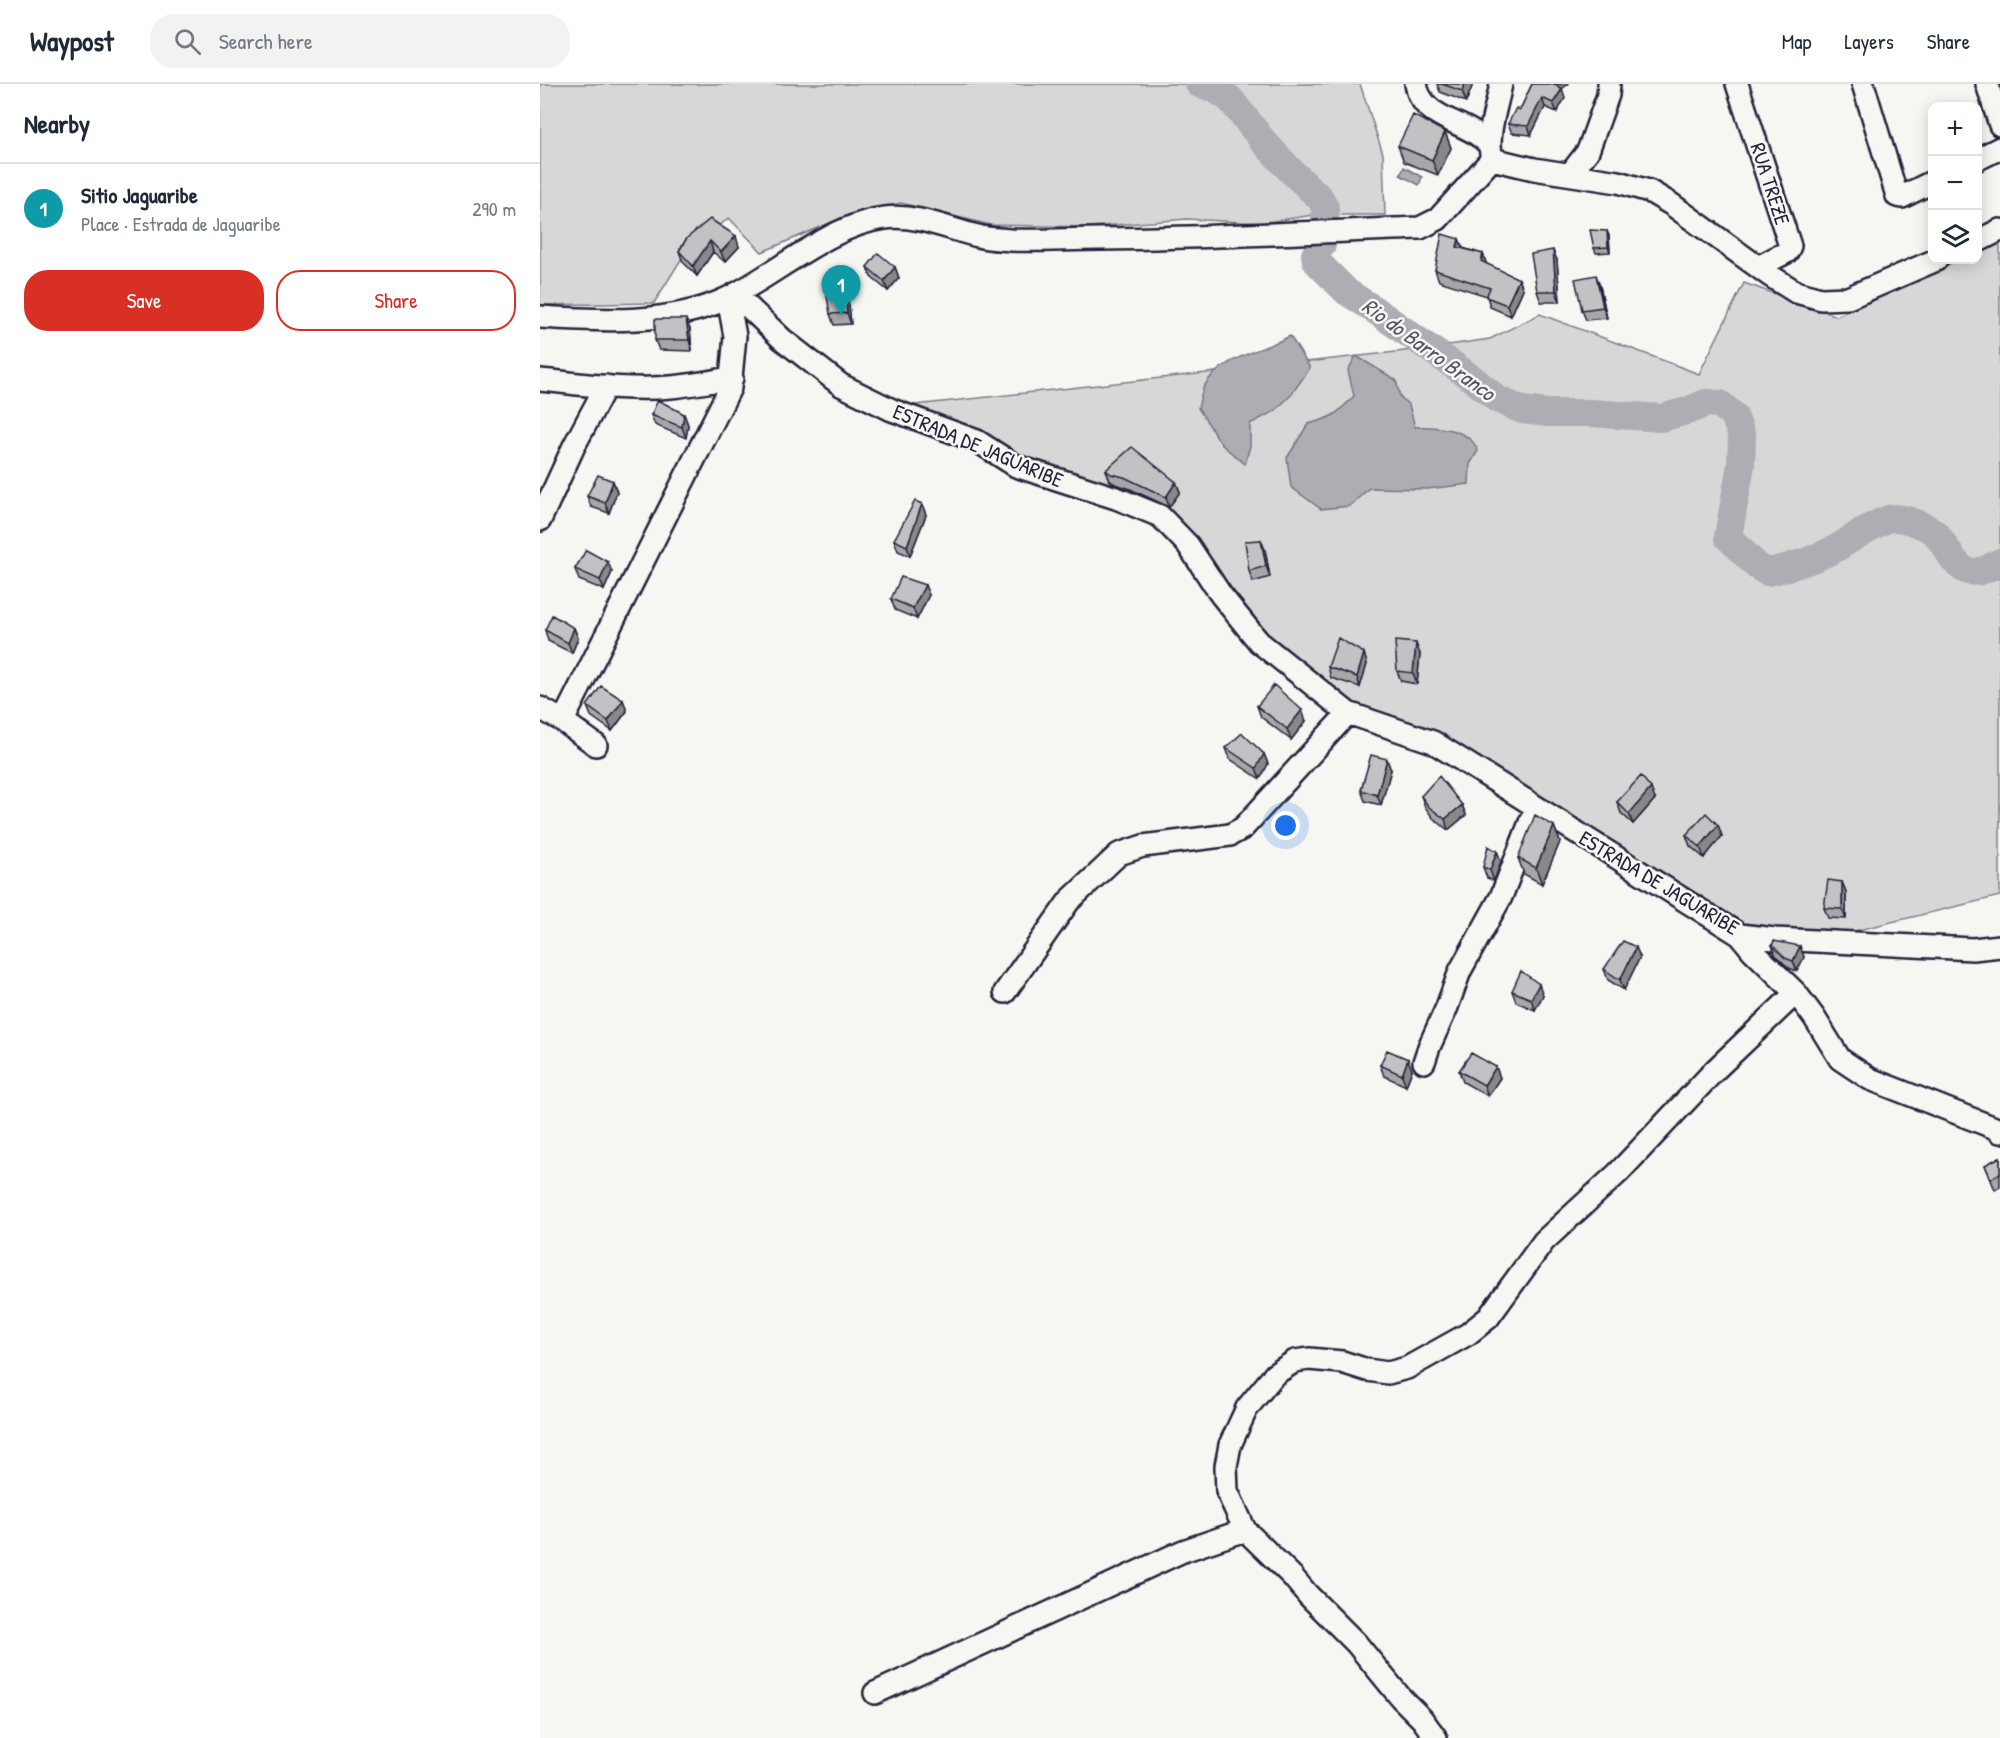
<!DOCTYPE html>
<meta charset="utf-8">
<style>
:root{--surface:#fff;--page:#f2f2f3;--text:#1f2937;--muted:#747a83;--line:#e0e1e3;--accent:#d93025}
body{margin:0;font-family:"Patrick Hand",sans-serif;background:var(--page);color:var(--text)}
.controls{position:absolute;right:18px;top:18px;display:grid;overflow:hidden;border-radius:12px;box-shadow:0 3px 15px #0003}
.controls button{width:54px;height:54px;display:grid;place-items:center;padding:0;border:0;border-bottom:2px solid var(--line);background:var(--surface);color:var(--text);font:30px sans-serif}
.you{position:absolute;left:746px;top:742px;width:21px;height:21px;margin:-15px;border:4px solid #fff;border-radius:50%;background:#1a73e8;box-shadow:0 0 0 9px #1a73e833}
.badge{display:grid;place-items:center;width:39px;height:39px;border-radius:50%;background:var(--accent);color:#fff;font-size:20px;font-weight:700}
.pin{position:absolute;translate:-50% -50px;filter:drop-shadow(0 2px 3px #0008)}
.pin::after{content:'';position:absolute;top:32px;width:21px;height:18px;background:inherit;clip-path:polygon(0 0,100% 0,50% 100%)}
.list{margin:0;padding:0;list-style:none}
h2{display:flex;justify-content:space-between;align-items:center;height:78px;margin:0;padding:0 24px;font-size:26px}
h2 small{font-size:20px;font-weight:400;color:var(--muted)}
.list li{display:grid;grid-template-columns:39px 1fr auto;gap:18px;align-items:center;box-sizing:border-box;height:90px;padding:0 24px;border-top:2px solid var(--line)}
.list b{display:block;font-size:22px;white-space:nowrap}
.list p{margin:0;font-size:20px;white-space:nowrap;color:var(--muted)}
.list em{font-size:20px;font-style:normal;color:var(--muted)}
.actions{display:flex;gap:12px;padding:18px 24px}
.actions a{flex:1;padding:14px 0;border:2px solid var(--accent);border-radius:24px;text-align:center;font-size:21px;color:var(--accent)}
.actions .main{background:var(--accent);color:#fff}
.icon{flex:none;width:33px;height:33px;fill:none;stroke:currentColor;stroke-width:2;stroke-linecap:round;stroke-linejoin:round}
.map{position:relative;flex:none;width:1460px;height:1654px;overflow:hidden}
header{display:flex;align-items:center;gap:36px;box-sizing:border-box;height:84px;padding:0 30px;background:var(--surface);border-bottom:2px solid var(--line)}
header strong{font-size:28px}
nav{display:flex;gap:33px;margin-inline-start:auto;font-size:21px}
.search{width:420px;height:54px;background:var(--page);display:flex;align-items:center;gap:15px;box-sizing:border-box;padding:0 21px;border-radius:24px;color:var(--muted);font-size:22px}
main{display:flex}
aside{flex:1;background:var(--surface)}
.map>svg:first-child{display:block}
.green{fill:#d7d7d7;stroke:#7c7c89;stroke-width:1.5}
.water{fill:#adadb3;stroke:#757583;stroke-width:1.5}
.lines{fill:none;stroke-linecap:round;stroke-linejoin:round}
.river{stroke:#adadb3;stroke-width:28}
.minor-casing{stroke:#22223b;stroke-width:26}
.minor{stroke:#f6f6f2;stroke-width:21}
.wall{fill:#a7a7a9;stroke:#22223b;stroke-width:1.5}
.shaded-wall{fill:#888889;stroke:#22223b;stroke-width:1.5}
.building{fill:#c2c2c4;stroke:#22223b;stroke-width:1.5}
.labels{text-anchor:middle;stroke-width:5;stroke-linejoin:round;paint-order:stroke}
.street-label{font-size:21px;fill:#22223b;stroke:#f6f6f2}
.water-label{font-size:22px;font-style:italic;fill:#535365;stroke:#f6f6f2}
</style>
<header>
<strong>Waypost</strong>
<div class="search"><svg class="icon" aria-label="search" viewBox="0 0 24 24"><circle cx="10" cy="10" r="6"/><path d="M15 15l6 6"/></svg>Search here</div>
<nav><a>Map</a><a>Layers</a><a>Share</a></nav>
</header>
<main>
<aside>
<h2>Nearby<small></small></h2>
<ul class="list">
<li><span class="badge" style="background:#0f9aa8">1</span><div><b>Sitio Jaguaribe</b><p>Place · Estrada de Jaguaribe</p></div><em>290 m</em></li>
</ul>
<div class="actions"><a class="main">Save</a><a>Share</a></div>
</aside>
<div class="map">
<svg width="1460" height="1654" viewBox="0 0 1460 1654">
<rect width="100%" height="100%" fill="#f6f6f2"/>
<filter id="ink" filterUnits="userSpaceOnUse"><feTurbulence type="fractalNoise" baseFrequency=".0167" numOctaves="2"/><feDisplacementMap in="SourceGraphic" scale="12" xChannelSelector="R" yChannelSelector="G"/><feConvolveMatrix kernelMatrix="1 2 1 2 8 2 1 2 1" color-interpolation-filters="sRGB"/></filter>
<g filter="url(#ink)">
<!-- green -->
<path class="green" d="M0,0H820L843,70L845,131H774L719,139L647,135L549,143L451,141L361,119L313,129L222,168L189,134L145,169L114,219L0,221Z
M1460,156V812L1310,848L1211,845L934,674L815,625L751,579L713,535L657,458L495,381L357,323L874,266L950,255L1000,230L1159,290L1204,199L1297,232L1418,176H1438V167Z"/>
<!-- water -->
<path class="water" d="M864,83L882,93L879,101L860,91Z
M750,252L770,284L751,311L735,327L710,340V362L705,380L682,361L658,324C660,317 661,307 665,301C680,274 724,266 750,252Z
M816,272L856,296L860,313L869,321L875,343C891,342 917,344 930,355C933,357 936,363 938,367L930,380L929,400L887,405L829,404L810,422L781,425L751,403L747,374L768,340C793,334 797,330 814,312L808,286Z"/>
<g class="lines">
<!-- river -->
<path class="river" d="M659,0L675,5L690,15L724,58L751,87L780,114L785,123V140L782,161L775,171L776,177L807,208L829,222L933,295L957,315L982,326L1008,329H1051L1121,334L1147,327L1166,319L1180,320L1194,332L1202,352L1201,381L1188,453L1217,482L1227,488C1249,484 1273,476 1293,466C1308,458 1340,434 1355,434C1365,434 1391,443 1397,451C1417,478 1421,502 1460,478"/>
<!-- minor casing -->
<g class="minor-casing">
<path id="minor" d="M876,0C882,38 928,35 950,62
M1197,0L1250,162L1247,168L1218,183
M1323,0L1357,112L1362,113L1392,98
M1447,0L1460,41
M951,70C947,48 957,22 961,0
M1438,75L1460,64
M1030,90L1048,67L1068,11L1069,0
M1438,157L1460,146
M195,210L242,255L301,301L352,326L437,357L476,382L576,414L620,432L648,461L681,511L719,558L808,629L893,658L1200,851L1235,855L1433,865L1460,862
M0,233C62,237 131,241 188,214C236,190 292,140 345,134C377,130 408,145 438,152C448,155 460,155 470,156C500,157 531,155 561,155C667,154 773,148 880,144L898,135L952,75L994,85L1078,98L1109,107L1131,120L1229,191L1256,208L1281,215L1308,214L1396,176
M0,296C43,300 88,307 131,303C152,301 172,297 192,294
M0,436L34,362L66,302
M0,624L23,637L56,661
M23,637L190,304L195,252L188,214
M465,908L529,817L579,770L603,762L690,751L703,744L808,629
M1256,909L1274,933L1300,975L1330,995L1455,1044L1460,1048
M884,978L889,963L907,923L920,887L961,813L996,723
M705,1446L752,1492L768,1511L816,1559L861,1614L882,1635L896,1654
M335,1609L643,1467L705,1446L687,1407L686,1382L690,1361L707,1324L735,1290L755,1277L769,1275L802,1278L827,1286L848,1289L867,1284L928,1250L948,1234L1004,1157L1078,1089L1176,985L1256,909L1212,866L1200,851"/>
</g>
<!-- minor -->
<use href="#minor" class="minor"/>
</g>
<!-- wall -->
<path class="wall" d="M897,0H933L926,18L900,8Z
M992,0H1028L1022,5L1025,14L1017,28L1005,23L991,51L972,49L968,40L980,26Z
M905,48L911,64L898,91L864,78L858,62Z
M1067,147L1069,152L1070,168L1056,169L1054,164Z
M147,154L199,163L185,178L173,168L157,192L143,178L139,167Z
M919,155L923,164L943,170L946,180L979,195L983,205L971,232L950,223L947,212L899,197L895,186Z
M1017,176L1020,218H1001L997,207Z
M327,183H355L359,194L348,207L331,193Z
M1060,202L1067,234L1046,236L1042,226Z
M305,210L309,221L311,240L294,241L290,230Z
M150,245L152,267L119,266L115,256Z
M144,330L148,341L146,354L115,341L111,331Z
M566,386L636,398L640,408L629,423L588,404L575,400L570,397Z
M73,397L77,408L69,429L51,423L47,412Z
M382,420L386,431L370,472L358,467L354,456Z
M721,456L725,466L730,493L713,498L709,487Z
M35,485L72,488L64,506L39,496Z
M389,511L377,535L355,526L351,515Z
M34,544L38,554L32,569L8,557L5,546Z
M824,569L827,580L820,603L791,594L788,583Z
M880,570L877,600L861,597L857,587Z
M83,616L87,627L72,647L51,632L47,622Z
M717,622L766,637L751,656L721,633Z
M686,664L724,670L728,680L720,695L690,675Z
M851,686L841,721L825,717L821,706Z
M881,712L922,721L926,731L908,746L893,734L885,723Z
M1115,715L1093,740L1081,729L1077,718Z
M1178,741L1182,752L1164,774L1150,762L1146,751Z
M1014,742L1020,758L1002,800L984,790L978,774Z
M957,767L961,778L954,797L947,794L943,783Z
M1302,798L1306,808V835L1288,834L1284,824Z
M1232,861L1264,873L1257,887L1249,884L1236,872Z
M1100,873L1084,906L1068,896L1064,885Z
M972,907L1003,911L995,926L976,918Z
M840,981L872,986L866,1002L844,992Z
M956,983L960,994L948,1012L923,998L919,987Z
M1460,1073V1103L1455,1106L1445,1081Z"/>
<!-- shaded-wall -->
<path class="shaded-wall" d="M925,0H933L926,18L922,7Z
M1012,0H1028L1015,9Z
M1022,5L1025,14L1017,28L1013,19Z
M1002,14L1005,23L991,51L988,42Z
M905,48L911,64L898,91L892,76Z
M1067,147L1069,152L1070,168L1068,163Z
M196,152L199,163L185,178L181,168Z
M919,155L923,165L917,163Z
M170,157L173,168L157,192L153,182Z
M1013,166L1017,176L1020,218L1016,207Z
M943,170L947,181L941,177Z
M355,183L359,194L348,207L344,197Z
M1056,191L1060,202L1067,234L1063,223Z
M979,195L983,205L971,232L967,221Z
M305,210L309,221L311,240L307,229Z
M146,235L150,245L152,267L149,256Z
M144,330L148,341L146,354L142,343Z
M73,397L77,408L69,429L65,419Z
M636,398L640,408L629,423L626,413Z
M382,420L386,431L370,472L367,462Z
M721,456L725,466L730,493L726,482Z
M68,478L72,488L64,506L60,496Z
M385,501L389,511L377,535L373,524Z
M34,544L38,554L32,569L28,559Z
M876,559L880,570L877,600L873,589Z
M824,569L827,580L820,603L817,593Z
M83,616L87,627L72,647L68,637Z
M762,626L766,637L751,656L747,645Z
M724,670L728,680L720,695L716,684Z
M847,675L851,686L841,721L837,711Z
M1111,704L1115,715L1093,740L1089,730Z
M922,721L926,731L908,746L905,735Z
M1178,741L1182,752L1164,774L1160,763Z
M1014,742L1020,758L1002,800L996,784Z
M957,767L961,778L954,797L950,786Z
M1302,798L1306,808V835L1302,825Z
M1260,862L1264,873L1257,887L1253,877Z
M1096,863L1100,873L1084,906L1080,896Z
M999,900L1003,911L995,926L991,915Z
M868,975L872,986L866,1002L862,991Z
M956,983L960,994L948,1012L944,1001Z"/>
<!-- building -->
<path class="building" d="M902,0H925L922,7Z
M992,0H1013L1022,5L1013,19L1002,14L988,42L968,40L976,24L980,26Z
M873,31L905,48L892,76L858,62Z
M170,135L196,152L181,168L170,157L153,182L139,167L147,154Z
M1050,146L1067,147L1068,163L1054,164Z
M902,150L919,155L917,163L943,170L941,177L979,195L967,221L946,213L950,204L895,186Z
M1013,166L1016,207H997L991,170Z
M338,169L355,183L344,197L327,183Z
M1056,191L1063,223L1042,226L1035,195Z
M305,210L307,229L290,230L287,212Z
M115,235H146L149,256H115Z
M118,316L144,330L142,343L111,331Z
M592,363L636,398L626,413L584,393L571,390L566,386Z
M58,391L73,397L65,419L47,412Z
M375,417L382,420L367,462L354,456Z
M721,456L726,482L709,487L705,457Z
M46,466L68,478L60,496L35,485Z
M361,493L385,501L373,524L351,515Z
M12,531L34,544L28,559L5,546Z
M798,554L824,569L817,593L788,583Z
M855,557L876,559L873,589L857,587Z
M734,601L762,626L747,645L717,622Z
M61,602L83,616L68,637L47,622Z
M702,649L724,670L716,684L686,664Z
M831,671L847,675L837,711L821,706Z
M899,692L922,721L905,735L889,723L881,712Z
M1101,692L1111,704L1089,730L1077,718Z
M1166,729L1178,741L1160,763L1146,751Z
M995,731L1014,742L996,784L978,774Z
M948,762L957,767L950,786L943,783Z
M1288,796L1302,798V825L1284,824Z
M1083,857L1096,863L1080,896L1064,885Z
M1234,857L1260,862L1253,877L1245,874L1232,861Z
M981,887L999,900L991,915L972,907Z
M847,966L868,975L862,991L840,981Z
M931,969L956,983L944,1001L919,987Z
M1460,1073V1090L1451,1095L1445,1081Z"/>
</g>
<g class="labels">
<!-- street labels -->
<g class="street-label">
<text transform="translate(1230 100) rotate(72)" y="7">RUA TREZE</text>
<text transform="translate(438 362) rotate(23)" y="7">ESTRADA DE JAGUARIBE</text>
<text transform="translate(1119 799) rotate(31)" y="7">ESTRADA DE JAGUARIBE</text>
</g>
<!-- water labels -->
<g class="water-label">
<text transform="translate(889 265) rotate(36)" y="8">Rio do Barro Branco</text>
</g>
</g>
</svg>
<div class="controls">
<button>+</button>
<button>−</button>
<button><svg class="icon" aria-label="layers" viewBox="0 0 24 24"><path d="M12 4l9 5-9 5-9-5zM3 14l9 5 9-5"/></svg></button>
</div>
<div class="you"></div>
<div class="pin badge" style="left:301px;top:231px;background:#0f9aa8">1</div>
</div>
</main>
